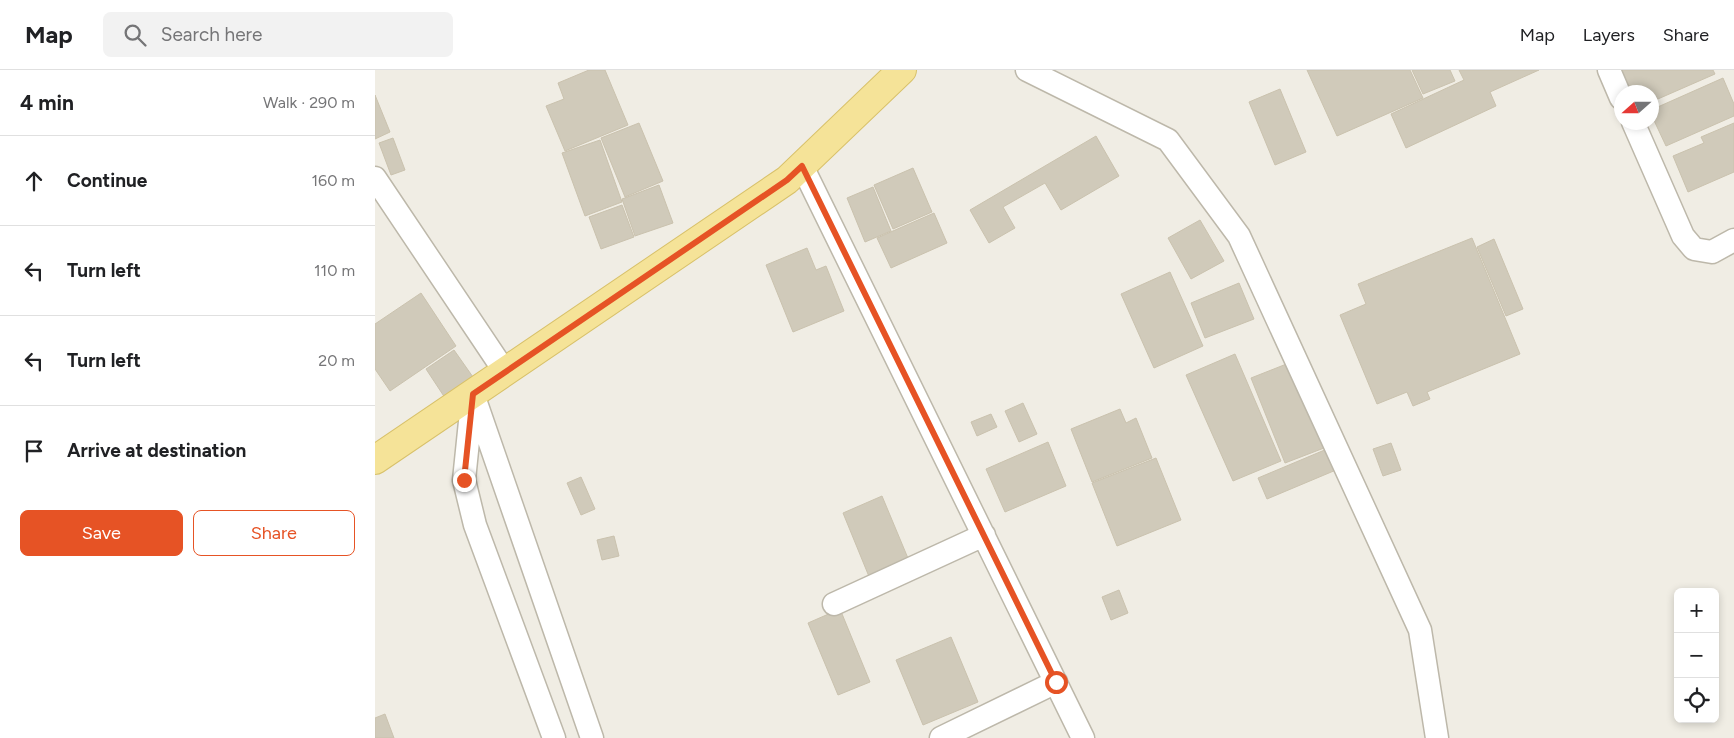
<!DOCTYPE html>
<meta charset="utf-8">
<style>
:root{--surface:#fff;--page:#f2f2f2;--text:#202124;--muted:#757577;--line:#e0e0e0;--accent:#e65325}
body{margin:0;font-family:Figtree,sans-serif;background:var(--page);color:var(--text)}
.controls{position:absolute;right:15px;bottom:15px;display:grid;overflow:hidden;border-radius:8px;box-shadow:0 2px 8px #0003}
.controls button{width:45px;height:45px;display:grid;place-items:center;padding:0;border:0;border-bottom:1px solid var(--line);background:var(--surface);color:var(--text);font:25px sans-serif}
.compass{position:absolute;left:1239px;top:15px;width:45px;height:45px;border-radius:50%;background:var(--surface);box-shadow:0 2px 8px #0003;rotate:249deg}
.stop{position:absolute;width:15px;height:15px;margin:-11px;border:4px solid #e65325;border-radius:50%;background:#fff}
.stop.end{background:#e65325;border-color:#fff;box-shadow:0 1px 5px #0008}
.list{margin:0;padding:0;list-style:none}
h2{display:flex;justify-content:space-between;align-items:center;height:65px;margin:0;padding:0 20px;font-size:21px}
h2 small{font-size:16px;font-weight:400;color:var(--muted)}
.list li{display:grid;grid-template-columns:32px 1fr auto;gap:15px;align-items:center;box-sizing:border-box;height:90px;padding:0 20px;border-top:1px solid var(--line)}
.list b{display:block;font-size:19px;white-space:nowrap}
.list em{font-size:16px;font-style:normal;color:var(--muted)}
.actions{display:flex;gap:10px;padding:15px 20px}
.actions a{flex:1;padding:11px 0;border:1px solid var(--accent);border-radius:8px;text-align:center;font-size:18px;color:var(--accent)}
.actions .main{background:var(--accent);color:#fff}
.icon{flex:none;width:28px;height:28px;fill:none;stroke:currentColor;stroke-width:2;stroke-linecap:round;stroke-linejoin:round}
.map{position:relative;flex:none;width:1359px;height:668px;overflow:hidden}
header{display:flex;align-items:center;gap:30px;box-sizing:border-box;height:70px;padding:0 25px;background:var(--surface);border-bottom:1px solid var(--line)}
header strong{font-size:24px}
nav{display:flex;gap:28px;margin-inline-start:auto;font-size:18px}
.search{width:350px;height:45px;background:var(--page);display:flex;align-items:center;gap:12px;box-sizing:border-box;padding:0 18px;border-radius:8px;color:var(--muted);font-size:19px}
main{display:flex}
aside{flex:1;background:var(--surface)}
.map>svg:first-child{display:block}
.building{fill:#d0caba;stroke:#cac2ae}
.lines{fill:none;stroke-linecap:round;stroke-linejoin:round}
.minor-casing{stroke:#bdb8aa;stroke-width:25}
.major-casing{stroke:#d8c16a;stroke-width:30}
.minor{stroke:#fff;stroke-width:22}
.major{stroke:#f5e398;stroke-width:28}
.route{stroke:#e65325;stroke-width:6}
</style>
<header>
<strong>Map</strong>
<div class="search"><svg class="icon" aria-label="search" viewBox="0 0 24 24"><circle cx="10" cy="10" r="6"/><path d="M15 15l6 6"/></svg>Search here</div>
<nav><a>Map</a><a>Layers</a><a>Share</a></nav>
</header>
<main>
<aside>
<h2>4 min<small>Walk · 290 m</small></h2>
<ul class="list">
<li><svg class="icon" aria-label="ahead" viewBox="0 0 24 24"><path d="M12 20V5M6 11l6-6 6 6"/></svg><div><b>Continue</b></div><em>160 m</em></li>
<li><svg class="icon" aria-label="left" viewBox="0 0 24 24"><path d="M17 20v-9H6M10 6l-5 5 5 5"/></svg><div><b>Turn left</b></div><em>110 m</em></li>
<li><svg class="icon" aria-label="left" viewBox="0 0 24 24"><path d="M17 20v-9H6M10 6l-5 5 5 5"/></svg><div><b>Turn left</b></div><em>20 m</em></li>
<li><svg class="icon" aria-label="arrive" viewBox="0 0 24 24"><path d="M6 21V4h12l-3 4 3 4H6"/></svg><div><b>Arrive at destination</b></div></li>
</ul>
<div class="actions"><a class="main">Save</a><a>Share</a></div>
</aside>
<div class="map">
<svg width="1359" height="668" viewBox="0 0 1359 668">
<rect width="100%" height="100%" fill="#f0ede4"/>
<!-- building -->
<path class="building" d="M214,0H230L253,55L190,81L171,36L189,29L183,13Z
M932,0H1035L1048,28L962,66Z
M1037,0H1075L1080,11L1048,24Z
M1084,0H1164L1115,22L1121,36L1031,78L1016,44L1089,10Z
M1246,0H1338L1340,4L1276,32V22L1266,21L1256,22Z
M1348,8L1359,34V46L1291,76L1276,44V40Z
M905,19L931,82L900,95L874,32Z
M0,25L15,62L0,69Z
M264,53L288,111L250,127L226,68Z
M1359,53V102L1313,122L1298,86L1329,73L1326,67Z
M721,66L744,106L686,140L670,113L628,137L640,158L614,173L595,140Z
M18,68L30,100L16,105L4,73Z
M225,70L247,132L210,146L187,83Z
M538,98L557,142L518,159L499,115Z
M284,115L298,153L260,166L247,129Z
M498,117L516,161L490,172L472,128Z
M247,135L259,167L226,179L214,147Z
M559,143L572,173L516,198L502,168Z
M825,150L849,191L816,209L793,168Z
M1097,168L1145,284L1052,322L1055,329L1038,336L1032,322L1002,334L965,245L991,234L983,214Z
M1119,169L1148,239L1131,246L1102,177Z
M432,178L441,200L451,196L469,241L418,262L391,195Z
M795,202L828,276L779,298L746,224Z
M864,213L879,249L830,268L816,233Z
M46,223L81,276L15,321L0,299V254Z
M79,280L105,317L76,337L51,299Z
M860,284L906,391L858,411L811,305Z
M914,293L949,378L910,393L876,308Z
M648,333L662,364L644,372L630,341Z
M745,339L751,353L761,348L777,388L717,412L696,359Z
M616,344L622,357L602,366L596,352Z
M673,372L691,416L630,442L611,399Z
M1016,373L1026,400L1008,406L998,379Z
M952,379L961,400L892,429L883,408Z
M781,388L806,450L742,476L717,413Z
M206,407L220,439L206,445L192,413Z
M507,426L535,493L495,509L468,443Z
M239,466L244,486L227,490L222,470Z
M744,520L753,543L736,550L727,527Z
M465,539L495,612L463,625L433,553Z
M576,567L603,632L548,655L521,590Z
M10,644L19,668H0V648Z"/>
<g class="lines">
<!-- minor casing -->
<g class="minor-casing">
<path id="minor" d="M652,0L793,70L864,166L1045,560L1062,668
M1234,0L1246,28
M1258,52L1308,166L1319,179L1337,182L1359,170
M427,96L708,668
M0,108L130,302
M98,324L217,668
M97,332L89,410L100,455L179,668
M459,534L609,465
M566,668L681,612"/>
</g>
<!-- major casing -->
<g class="major-casing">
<path id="major" d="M0,390L412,110L527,0"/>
</g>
<!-- minor -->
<use href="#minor" class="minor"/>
<!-- major -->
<use href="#major" class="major"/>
</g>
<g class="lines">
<!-- route -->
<path class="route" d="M89,410L98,324L412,110L427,96L681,612"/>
</g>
</svg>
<div class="controls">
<button>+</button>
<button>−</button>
<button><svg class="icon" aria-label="locate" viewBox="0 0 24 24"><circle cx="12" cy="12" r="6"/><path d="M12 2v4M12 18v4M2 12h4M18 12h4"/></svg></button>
</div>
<svg class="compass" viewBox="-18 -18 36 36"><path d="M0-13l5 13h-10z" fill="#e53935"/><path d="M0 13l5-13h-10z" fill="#757577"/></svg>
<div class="stop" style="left:681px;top:612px"></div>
<div class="stop end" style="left:89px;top:410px"></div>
</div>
</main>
